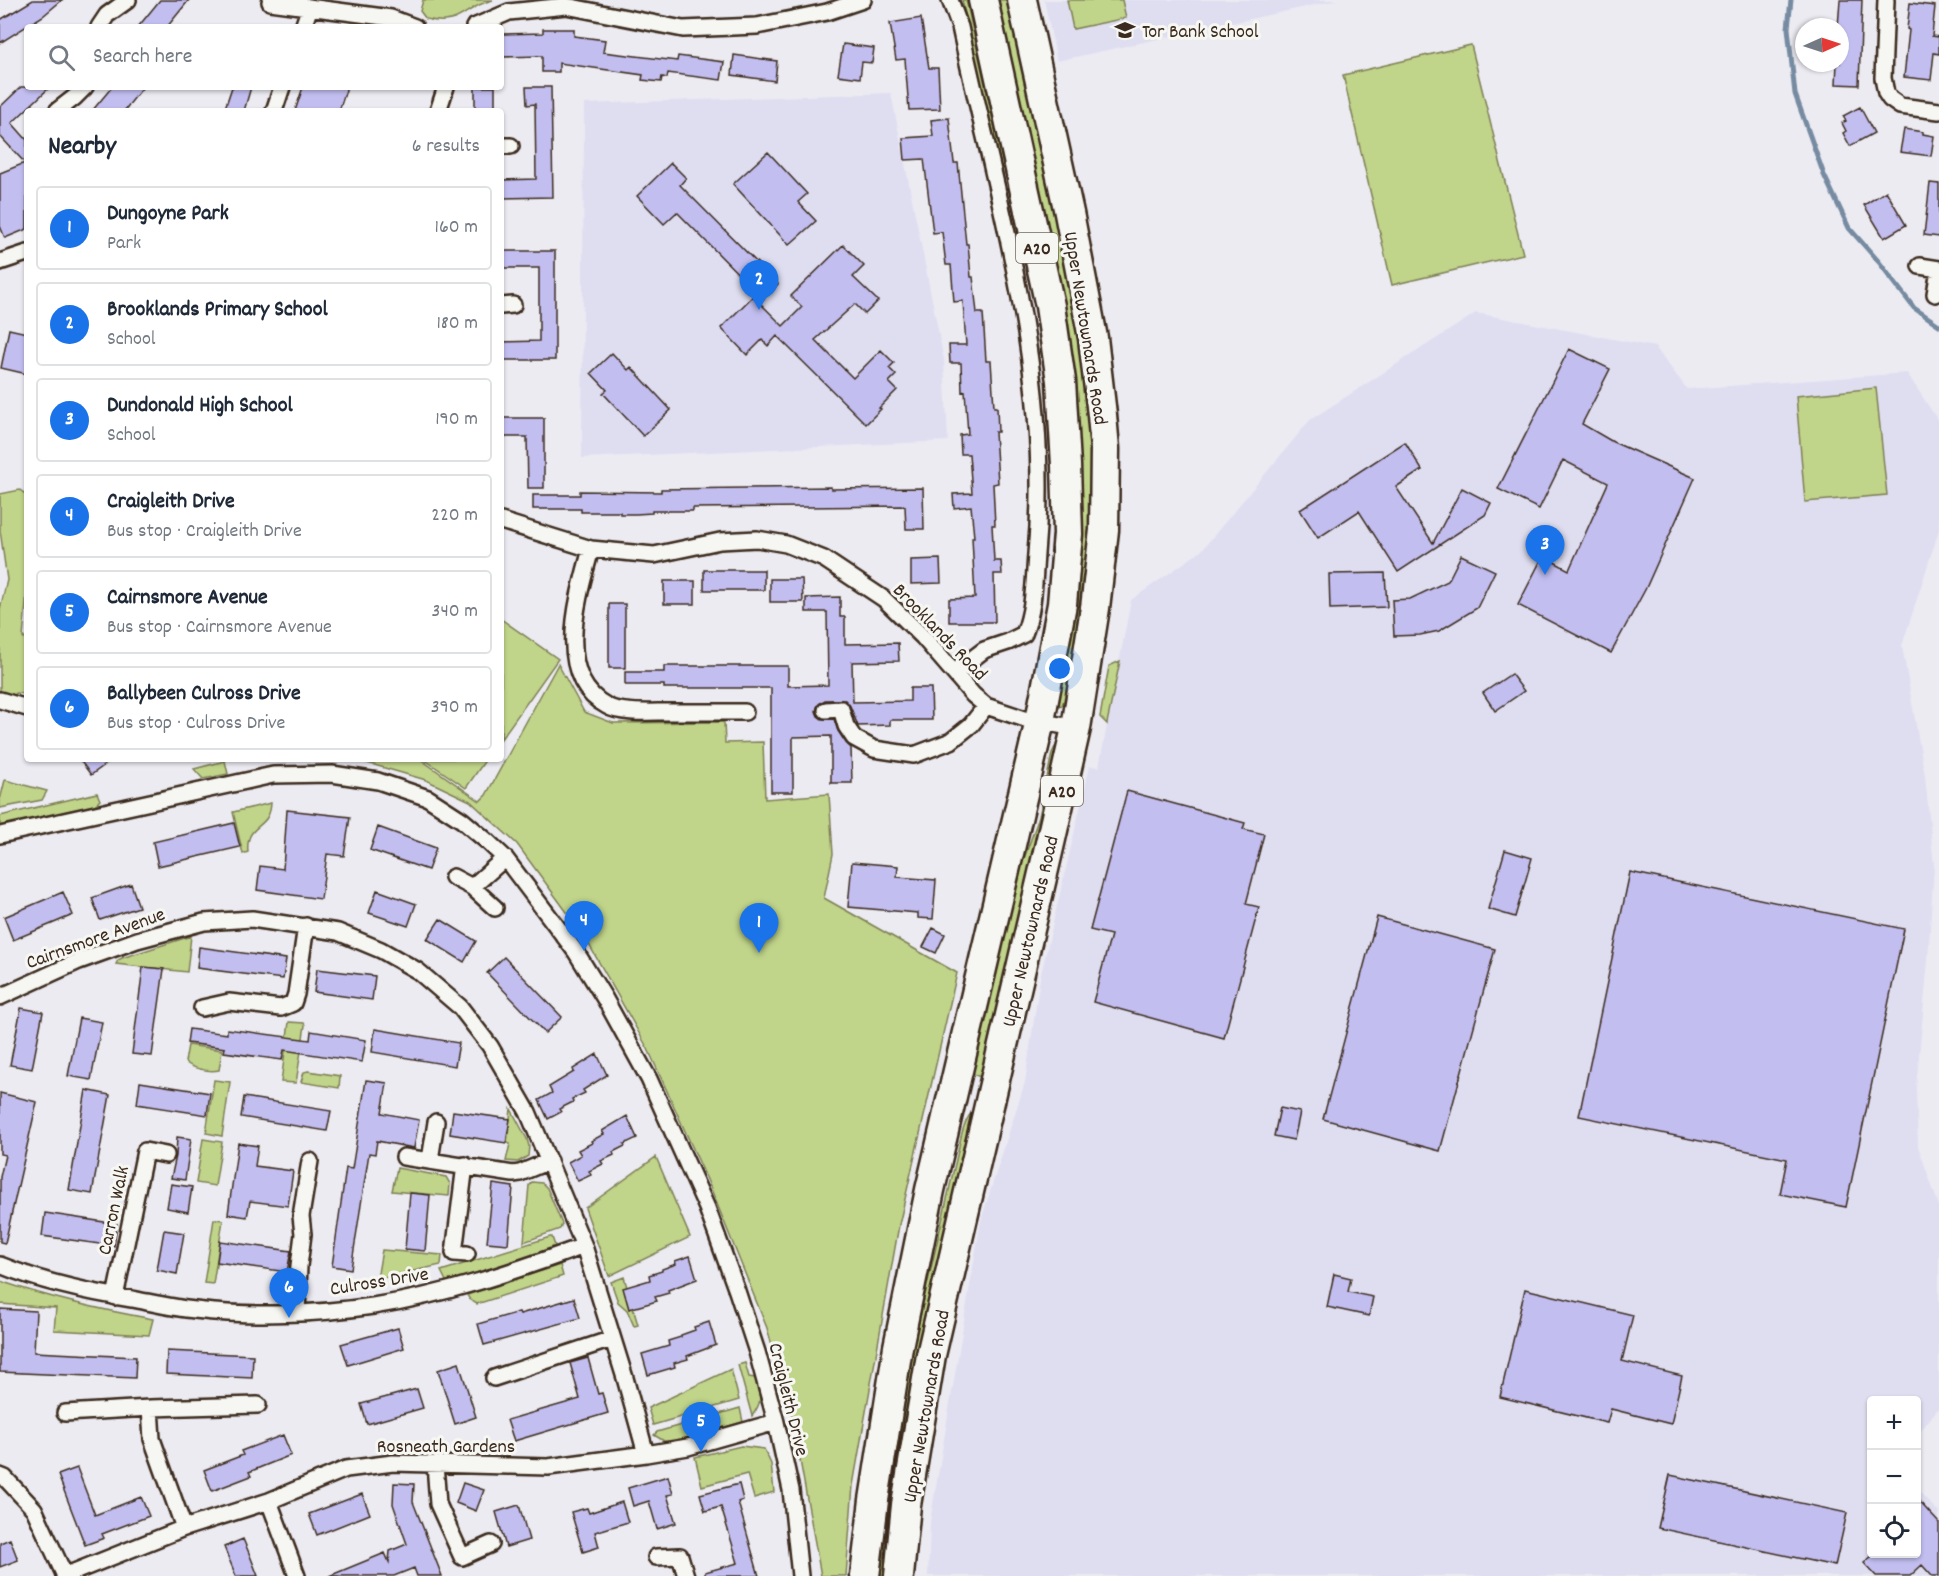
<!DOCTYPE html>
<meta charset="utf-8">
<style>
:root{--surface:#fff;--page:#f6f6f7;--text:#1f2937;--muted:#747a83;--line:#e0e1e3;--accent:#1a73e8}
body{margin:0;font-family:Dekko,sans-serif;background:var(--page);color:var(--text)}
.controls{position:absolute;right:18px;bottom:18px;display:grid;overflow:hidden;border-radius:6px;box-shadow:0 2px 4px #0004}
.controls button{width:54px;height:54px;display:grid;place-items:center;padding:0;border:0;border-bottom:2px solid var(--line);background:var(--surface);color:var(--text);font:30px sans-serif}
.compass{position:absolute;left:1795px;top:18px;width:54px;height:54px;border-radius:50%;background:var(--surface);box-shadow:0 2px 4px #0004;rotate:87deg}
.you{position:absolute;left:1060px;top:669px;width:21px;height:21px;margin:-15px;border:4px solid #fff;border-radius:50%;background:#1a73e8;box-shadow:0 0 0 9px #1a73e833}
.badge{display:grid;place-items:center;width:39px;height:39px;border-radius:50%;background:var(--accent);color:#fff;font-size:20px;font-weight:700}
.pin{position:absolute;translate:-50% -50px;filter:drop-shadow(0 2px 3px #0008)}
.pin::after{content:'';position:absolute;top:32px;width:21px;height:18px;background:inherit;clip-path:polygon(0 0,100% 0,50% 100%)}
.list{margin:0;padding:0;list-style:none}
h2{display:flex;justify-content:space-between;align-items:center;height:78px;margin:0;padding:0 24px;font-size:26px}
h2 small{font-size:20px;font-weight:400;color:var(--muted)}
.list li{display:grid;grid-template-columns:39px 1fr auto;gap:18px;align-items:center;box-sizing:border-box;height:84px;margin:0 12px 12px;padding:0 12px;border:2px solid var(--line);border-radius:6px}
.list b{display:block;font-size:22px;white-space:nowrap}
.list p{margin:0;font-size:20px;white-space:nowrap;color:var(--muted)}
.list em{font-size:20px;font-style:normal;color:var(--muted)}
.icon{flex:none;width:33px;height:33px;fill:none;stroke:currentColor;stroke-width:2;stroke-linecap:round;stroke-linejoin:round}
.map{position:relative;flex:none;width:1939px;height:1576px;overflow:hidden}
.search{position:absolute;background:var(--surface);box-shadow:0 2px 4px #0004;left:24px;top:24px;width:480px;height:66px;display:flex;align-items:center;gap:15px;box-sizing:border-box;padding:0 21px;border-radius:6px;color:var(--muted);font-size:22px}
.panel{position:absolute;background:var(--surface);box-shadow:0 2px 4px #0004;left:24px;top:108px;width:480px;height:654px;border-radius:6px}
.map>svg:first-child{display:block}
.built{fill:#dfdef1}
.green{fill:#c0d48a;stroke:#7e7f54;stroke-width:1.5}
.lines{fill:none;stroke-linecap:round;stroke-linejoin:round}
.stream{stroke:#768ba1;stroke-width:5}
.building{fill:#c2bef0;stroke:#3b2a1e;stroke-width:1.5}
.street-casing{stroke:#3b2a1e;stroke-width:20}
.highway-casing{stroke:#3b2a1e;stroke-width:33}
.street{stroke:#f6f6f2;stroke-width:15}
.highway{stroke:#f6f6f2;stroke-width:28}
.labels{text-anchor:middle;stroke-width:6;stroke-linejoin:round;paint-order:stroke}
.shield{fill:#f6f6f2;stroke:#73675e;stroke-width:1.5}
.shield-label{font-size:18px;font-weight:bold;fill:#3b2a1e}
.poi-label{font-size:20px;fill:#3b2a1e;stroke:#f6f6f2;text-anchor:start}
.street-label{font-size:20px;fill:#3b2a1e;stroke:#f6f6f2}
</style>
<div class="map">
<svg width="1939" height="1576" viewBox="0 0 1939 1576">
<rect width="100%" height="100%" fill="#ecebf2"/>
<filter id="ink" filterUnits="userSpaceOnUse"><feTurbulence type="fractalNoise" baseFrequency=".0167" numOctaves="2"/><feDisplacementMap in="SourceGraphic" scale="12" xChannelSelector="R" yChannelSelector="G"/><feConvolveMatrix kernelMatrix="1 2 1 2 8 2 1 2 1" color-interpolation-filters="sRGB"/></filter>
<g filter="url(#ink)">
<!-- built -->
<path class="built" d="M1044,0H1338L1057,61Z
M891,93L944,360L948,441L582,458L584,104Z
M1476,313L1655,347L1687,389L1907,373L1939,422V530L1902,646L1925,776L1934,865L1928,961L1916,1088L1918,1146L1939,1206V1407L1917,1436L1916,1400H1872V1554H1916L1917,1489L1939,1513V1576H928L930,1522L981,1220L1025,1082L1040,978L1090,766L1099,767L1131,600L1201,551L1310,420Z"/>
<!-- green -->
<path class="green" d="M423,0H493C463,7 461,28 426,19L420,11Z
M962,0H966L1004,168L1000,169Z
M995,0H1011L1083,335L1093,467L1089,537L1076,635L1064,700L1062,705L1059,706L1056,702L1078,447L1076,388L1050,247Z
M1067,0H1122L1126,18L1073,29Z
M1471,45L1523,254L1392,285L1343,75Z
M1876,388L1887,495L1805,502L1796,396Z
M20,490L25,494L27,499V592L23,638H27V694L16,693L13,699L0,692V609L7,580L0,530V494Z
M501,619L558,659L501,739Z
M1120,661L1107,723V724L1100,717L1109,666Z
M558,664L584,712L613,723L724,722L725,743L763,742L765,799L829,794L833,854L824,898L957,973L899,1225L853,1485L846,1576H821L792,1416L767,1328L709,1184L648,1049L583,934L517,844L470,801L426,780L357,760L420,759L480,801L486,795Z
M1058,746L985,1074L981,1077L975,1075L972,1071L1012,892L1039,817L1052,753L1055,747Z
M424,759H486L466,788Z
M225,761L228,774L203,779L194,769Z
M5,780L47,791L42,800L0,808V800Z
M97,793L100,800L95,805L0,827V816Z
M271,803C270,831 245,822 248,852L243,854L233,812Z
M191,936L187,972L116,964L118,960L122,958Z
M289,1022L304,1023L305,1025L296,1083L281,1082Z
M188,1045L222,1050L219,1070C209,1072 193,1069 185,1062Z
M308,1071L340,1076L339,1088L301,1082L304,1072Z
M214,1080L230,1082L222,1136L206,1133Z
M511,1109L527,1139L529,1146L528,1156L518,1162L506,1161L510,1144L507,1143Z
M973,1111L977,1116L886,1576H877L898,1413L958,1151C961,1138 963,1121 973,1111Z
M203,1139L222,1142L215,1186L196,1183Z
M656,1157L690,1237L609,1276L585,1208Z
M397,1168L446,1177L450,1184L449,1196L392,1191Z
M532,1182L542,1183L547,1188L562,1224L560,1229L524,1242L529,1185Z
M214,1219L223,1220L213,1284L204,1283Z
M550,1237H552L555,1246L547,1251L461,1280L447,1283L441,1271Z
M382,1250L442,1255L441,1265L377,1279Z
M560,1265L563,1276L477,1304L470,1300L467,1295Z
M624,1277L638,1325L634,1326L627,1310L618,1302L611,1282Z
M0,1281C50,1298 101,1310 153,1319L149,1335L54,1330L56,1308L0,1304Z
M745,1363L749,1377L755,1378C760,1395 764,1400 752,1416L738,1365Z
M731,1369L739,1400L653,1425L648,1408Z
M740,1408L743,1422L673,1442L664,1441L654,1435L657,1432Z
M741,1446L764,1449L771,1464L774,1492L754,1498L747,1474L702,1486L695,1457Z"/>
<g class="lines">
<!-- stream -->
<path class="stream" d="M1791,0L1788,28L1795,94L1824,175L1849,228L1879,262L1914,308L1939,325"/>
</g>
<!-- building -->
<path class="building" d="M33,0H62L43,16L0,43V20Z
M160,0H189L167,27H138Z
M1840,0H1862L1859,85L1836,84L1837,63H1840V27H1838Z
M1910,3L1935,6L1932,36L1939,37V54L1934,53L1931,80L1904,77L1909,30L1907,29Z
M921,18L929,68H938L940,109L909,110L905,59L896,60L890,23Z
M543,29H574V36L605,40L603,52L677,61L678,56L724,62L721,80L668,73L667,78L662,77L661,82L642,80L643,75L559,63V72H542V56L502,57V34L543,33Z
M843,44L874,48L872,63L862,62L860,78L838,75Z
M734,55L777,61L775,81L732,75Z
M21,87H50L12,123L27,140V229L5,238L0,226V173L25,163L0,136V107Z
M112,87H143L124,111H92Z
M232,87H251L244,111H224Z
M303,87H347L339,111H295Z
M475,87H495V110H475Z
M526,87H551L553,197L501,198V180L536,179L535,104L527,105Z
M1860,107L1874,133L1850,146L1843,133L1846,131L1842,123L1846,121L1843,116Z
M949,118L954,163H958L966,244H968L971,277H973L977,313H983L986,361H991L994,407H997L998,432H995L998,483L993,484L995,525H992L994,561H1001L1002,574H994L995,622H949V599L975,598L972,537H974L971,506L954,508L953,494L972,493L969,454H961L960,435L968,434L965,391L962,392L961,363H950L949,345H966L963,301L954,302L951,265H946L942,232L933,233L924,159L905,160L903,138L933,136L931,120Z
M1904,129L1923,132V134L1934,136L1931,156L1900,152Z
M768,152L807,194L798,202L816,221L789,245L733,184Z
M671,163L686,178L680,185L778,284L763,299L677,212L664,224L637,196Z
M1930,183L1939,184V237L1924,235Z
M1886,191L1906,225L1884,238L1864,205Z
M843,245L864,266L853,277L878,301L865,314L855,304L815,340L853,378L881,350L894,363L889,368L896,375L889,382L897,390L879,408L881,409L866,424L777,336L768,346L762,340L747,355L721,328L753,296L783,326L802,307L791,296Z
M501,251H555V360H501V342L539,341V268H501Z
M9,329L27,333V374L1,368Z
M1569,349L1610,369L1582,424L1613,442L1695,478L1646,588L1611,653L1518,605L1543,556L1569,570L1608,483L1563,460L1539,509L1498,489Z
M612,353L628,370L631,367L671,410L643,436L603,393L607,390L591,373Z
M501,418H544V488H528L527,437H501Z
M1405,442L1422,470L1396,487L1433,543L1462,488L1491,503L1485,515L1398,572L1359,511L1318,538L1300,510Z
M831,487V489L923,488L924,529H906L905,506L693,508V511H652V513L636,514H620V512H581V509H533V495H580V491L661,492V489Z
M1461,555L1495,571L1477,608L1439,631L1420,635L1394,636L1392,600L1410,599L1448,581Z
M940,559L941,583L911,584V560Z
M704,570H764V590H704Z
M1385,573L1387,607L1330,609L1329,574Z
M770,579H802L803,602H770Z
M664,581H695V604H664Z
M840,597V617H845V644L898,643L899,661L852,662L853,702L910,701V688H931L932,720H890V725L858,726L850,706L845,700H825L818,705L816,711L818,716L822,719H834L838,731L846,743L851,748L852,783H831V736L793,737V792H771V688H664V685H625V672H664V666H788V686L828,685L827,612H806V598Z
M609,604H625V668H609Z
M1511,674L1524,691L1495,711L1483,693Z
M79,759H113L91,775Z
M1127,791L1245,823L1243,829L1264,834L1246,904L1259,907L1224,1038L1093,1002L1111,935L1090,930Z
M287,810L350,817L344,856L327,854L321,899L257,890L260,866L283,869Z
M234,823L240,847L158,866L153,842Z
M378,827L436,848L428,870L370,850Z
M1505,850L1532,858L1515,917L1488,909Z
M852,862L898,866L897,877L936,880L933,919L918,918V913L848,907Z
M1630,872L1904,929L1846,1207L1780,1194L1787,1159L1579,1116Z
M131,884L139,907L100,920L92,898Z
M377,890L416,904L408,926L369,913Z
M63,892L73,915L13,940L4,917Z
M1377,917L1495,949L1440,1151L1323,1119Z
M440,919L476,941L464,962L427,939Z
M933,928L945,934L936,953L923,947Z
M199,947L286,959L283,979L197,968Z
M504,957L562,1017L545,1033L487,973Z
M143,967L164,969L152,1056L132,1054Z
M317,969L375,976L372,1000L314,992Z
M21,1008L43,1012L32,1069L10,1065Z
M79,1018L102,1022L91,1080L68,1076Z
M189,1029L227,1034V1029L310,1040L311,1031L366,1040L362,1062L284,1050L282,1060L224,1052L225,1048L187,1043Z
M375,1029L459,1043L455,1066L372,1052Z
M597,1054L607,1075L583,1090L585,1093L572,1099L573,1102L559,1109L561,1112L548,1119L539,1100L552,1093L549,1087L574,1072L573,1069Z
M366,1080L387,1083L382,1113L419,1120L414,1148L377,1141L375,1154L369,1153L351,1269L332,1266L346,1168L352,1169Z
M140,1082L210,1093L207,1115L137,1104Z
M86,1090L110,1095L92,1194L69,1190Z
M0,1093L37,1102L5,1243L0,1242V1177L5,1155L0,1154Z
M244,1097L331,1111L327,1131L241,1117Z
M1280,1108L1300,1112L1294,1140L1274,1136Z
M453,1111L510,1119L506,1143L450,1134Z
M627,1116L637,1138L624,1144L625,1146L613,1152L614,1155L601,1161L603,1164L589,1171L591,1175L578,1181L568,1162L581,1155L578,1150L592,1143L591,1141L604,1134L602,1131Z
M177,1137L191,1139L185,1180L171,1178L176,1156Z
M238,1143L258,1146L255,1166L293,1171L288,1206L250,1201L247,1217L228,1214Z
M171,1184L192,1187L188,1212L167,1208Z
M493,1184L513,1187L508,1244L487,1242Z
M410,1193L430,1195L425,1251L405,1249Z
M45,1213L117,1224L114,1246L42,1236Z
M164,1230L184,1233L177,1274L157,1270Z
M220,1241L291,1251L287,1272L217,1262Z
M690,1256L697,1279L668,1290L669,1293L655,1297L657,1301L629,1309L623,1288L650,1280L649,1275L662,1271V1269L676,1264L675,1261Z
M1334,1274L1351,1278L1348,1292L1373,1297L1369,1316L1327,1307Z
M1525,1289L1633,1315L1622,1361L1682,1376L1671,1424L1611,1409L1607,1423L1500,1397Z
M574,1298L580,1318L484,1345L478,1324L519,1312L520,1314Z
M0,1309L36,1311L34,1352L136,1357L135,1378L0,1372Z
M709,1322L716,1345L687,1356L688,1359L674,1363L675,1367L648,1375L642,1354L669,1346L668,1341L681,1337V1335L695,1330L694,1327Z
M398,1328L404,1348L348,1365L341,1344Z
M167,1351L253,1355L252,1378L166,1374Z
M588,1358L598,1394L602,1393L608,1413L514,1441L507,1420L580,1399L570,1363Z
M459,1363L476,1417L455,1424L438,1370Z
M417,1389L423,1408L367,1424L361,1404Z
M283,1435L291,1455L249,1472L251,1476L212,1491L204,1470L243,1455L241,1451Z
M77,1468L95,1515L141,1497L149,1516L102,1534L104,1538L85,1545L58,1475Z
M1670,1475L1847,1513L1835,1566L1658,1528Z
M668,1476L673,1494L667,1495L676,1523L657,1529L649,1501L633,1506L628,1488Z
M394,1483L414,1484L413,1502L442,1576H417L414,1568L394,1576H329L385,1553L389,1562L390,1551L407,1544L393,1504Z
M463,1483L484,1490L476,1511L456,1503Z
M739,1484L743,1500L738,1502L759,1576H705V1572L738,1563L721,1507L705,1511L700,1494Z
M362,1494L370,1514L317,1535L309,1514Z
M1917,1499L1939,1523V1576H1932L1922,1565L1910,1576H1876L1864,1563L1874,1554H1917Z
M622,1502L628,1522L595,1532L599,1547L583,1552L571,1512L587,1508L589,1513Z
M519,1505L529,1540L506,1547L496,1512Z
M10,1539L18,1560L0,1567V1543Z
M243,1539L249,1553L258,1576H236L224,1547Z"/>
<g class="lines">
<!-- street casing -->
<g class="street-casing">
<path id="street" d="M950,0L960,27C997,201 1053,375 1036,554C1034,582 1034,609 1024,634L1008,642L984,650L955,672
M1886,0L1883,78L1886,93L1890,99L1900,106L1939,111
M270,2L391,18L415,27
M99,27L107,15L128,0
M303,27L310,7
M474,27L509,12L566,6L683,29L757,26L827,12L863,0
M57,111L75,97L85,87
M274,111L282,87
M438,111L446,87
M501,146H511
M0,262L27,253
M1920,266L1939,269
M1935,294L1939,270
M501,306L513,305
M501,521L591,549L654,555L720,541L757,539L786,544L824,559L884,599L923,637L973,695L986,706L1025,719L1076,728
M591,549C579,594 552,677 607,706C620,714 650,712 666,712C692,712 719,712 745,712
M0,700L27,708
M826,710L841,709L846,726L854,738L874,749L914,755L951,741L971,725L986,706
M0,835L273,775L332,774L378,781L428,798L462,820L488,842L505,858L576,952L605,999L649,1079L707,1208L737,1291L757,1352L776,1422L791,1490L800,1576
M453,877L472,887L495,908
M472,887L505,858
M0,997L79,961L137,940L204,922L252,919L338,932L381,950L418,971L460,1007L490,1046L528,1112L584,1246L625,1378L646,1454L688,1447L776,1422
M202,1008L229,1002L281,1008L293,1003L296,994L306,926
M404,1157L513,1174L520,1173L549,1161
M430,1160L436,1122
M465,1165L454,1253L467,1254
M0,1265C42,1282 87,1292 132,1299C153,1303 174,1308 195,1310C251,1317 318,1314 373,1306C445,1295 515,1271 584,1246
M115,1297L145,1151L166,1155
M297,1313L299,1266L303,1234L301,1216L310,1161
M494,1378L612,1339
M150,1408L152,1439L184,1528
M65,1413L150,1408L258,1405
M435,1464L438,1504L462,1557L491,1544
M0,1476L5,1478L34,1509L65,1576
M269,1501L297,1576
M656,1557L680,1556L686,1576
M64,1576L184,1528L269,1501L346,1469L393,1463L548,1467L646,1454"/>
</g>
<!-- highway casing -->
<g class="highway-casing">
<path id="highway" d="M865,1576L874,1500L898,1347L930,1190L1040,721L1062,604L1068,534L1066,465L1061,381L1050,306L983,0
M899,1576L906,1505L931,1355L1051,839L1076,728L1095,608L1104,530L1105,449L1102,415L1093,338L1069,213L1022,0"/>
</g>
<!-- street -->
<use href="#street" class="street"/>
<!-- highway -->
<use href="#highway" class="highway"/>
</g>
</g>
<!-- icons -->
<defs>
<g id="school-bare" transform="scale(1.62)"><path d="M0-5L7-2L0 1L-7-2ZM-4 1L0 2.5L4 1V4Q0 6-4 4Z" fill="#3b2a1e" stroke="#f6f6f2" stroke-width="2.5" paint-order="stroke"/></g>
</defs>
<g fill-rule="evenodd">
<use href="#school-bare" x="1125" y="30"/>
</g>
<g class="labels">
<!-- shield labels -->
<g class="shield">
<rect x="1016" y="233" width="42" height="30" rx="4.5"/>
<rect x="1041" y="776" width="42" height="30" rx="4.5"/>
</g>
<g class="shield-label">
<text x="1037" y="254">A20</text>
<text x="1062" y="797">A20</text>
</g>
<!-- poi labels -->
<g class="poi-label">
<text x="1142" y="37">Tor Bank School</text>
</g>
<!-- street labels -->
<g class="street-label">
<text transform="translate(1087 328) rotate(81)" y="7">Upper Newtownards Road</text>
<text transform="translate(941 631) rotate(46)" y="7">Brooklands Road</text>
<text transform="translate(1029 931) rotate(-77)" y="7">Upper Newtownards Road</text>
<text transform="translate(95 937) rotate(-20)" y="7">Cairnsmore Avenue</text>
<text transform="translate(112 1210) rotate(-78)" y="7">Carron Walk</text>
<text transform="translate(379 1280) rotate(-9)" y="7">Culross Drive</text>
<text transform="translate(790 1399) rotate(76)" y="7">Craigleith Drive</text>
<text transform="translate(925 1406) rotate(-80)" y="7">Upper Newtownards Road</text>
<text x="446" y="1452">Rosneath Gardens</text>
</g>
</g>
</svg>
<div class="controls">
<button>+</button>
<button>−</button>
<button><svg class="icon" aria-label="locate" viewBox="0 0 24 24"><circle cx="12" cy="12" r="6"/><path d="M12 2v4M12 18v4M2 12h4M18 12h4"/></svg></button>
</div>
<svg class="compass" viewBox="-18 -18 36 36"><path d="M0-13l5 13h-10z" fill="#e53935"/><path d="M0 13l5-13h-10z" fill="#747a83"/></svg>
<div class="you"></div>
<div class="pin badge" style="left:759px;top:953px">1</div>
<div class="pin badge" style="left:759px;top:310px">2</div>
<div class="pin badge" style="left:1545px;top:575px">3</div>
<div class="pin badge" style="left:584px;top:951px">4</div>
<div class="pin badge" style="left:701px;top:1452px">5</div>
<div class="pin badge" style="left:289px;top:1318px">6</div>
<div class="search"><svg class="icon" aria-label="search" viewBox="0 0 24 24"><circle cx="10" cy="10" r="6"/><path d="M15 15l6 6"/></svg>Search here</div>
<section class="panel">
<h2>Nearby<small>6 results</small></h2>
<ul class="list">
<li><span class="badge">1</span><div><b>Dungoyne Park</b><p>Park</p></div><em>160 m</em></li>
<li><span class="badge">2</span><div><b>Brooklands Primary School</b><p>School</p></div><em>180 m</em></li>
<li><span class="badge">3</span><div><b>Dundonald High School</b><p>School</p></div><em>190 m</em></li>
<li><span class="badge">4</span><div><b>Craigleith Drive</b><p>Bus stop · Craigleith Drive</p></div><em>220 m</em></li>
<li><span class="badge">5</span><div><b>Cairnsmore Avenue</b><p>Bus stop · Cairnsmore Avenue</p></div><em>340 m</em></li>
<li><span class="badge">6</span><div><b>Ballybeen Culross Drive</b><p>Bus stop · Culross Drive</p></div><em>390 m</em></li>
</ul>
</section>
</div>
